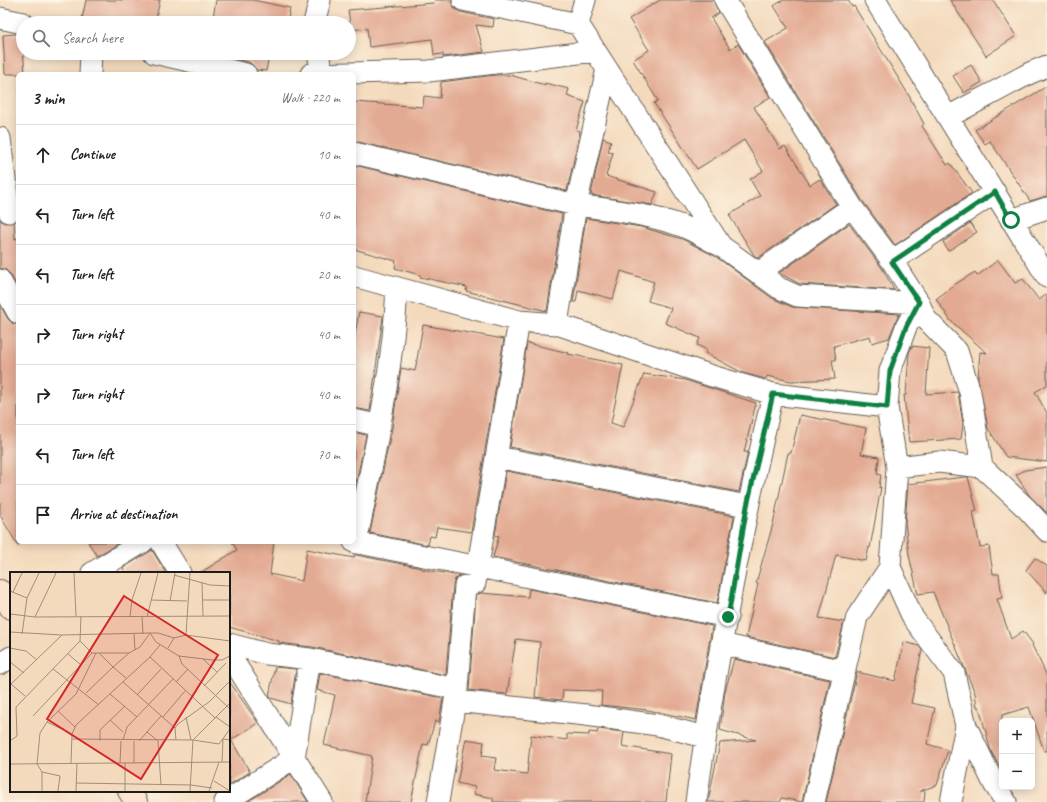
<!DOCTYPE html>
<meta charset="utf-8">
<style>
:root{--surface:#fff;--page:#f2f2f2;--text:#222;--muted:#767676;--line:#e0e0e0}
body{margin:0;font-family:Caveat,sans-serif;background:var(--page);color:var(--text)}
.controls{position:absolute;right:12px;bottom:12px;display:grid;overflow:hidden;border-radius:6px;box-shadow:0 2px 10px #0003}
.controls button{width:36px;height:36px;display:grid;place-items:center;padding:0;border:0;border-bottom:1px solid var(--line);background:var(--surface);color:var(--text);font:20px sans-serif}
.stop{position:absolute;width:12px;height:12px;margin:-9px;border:3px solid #0b8043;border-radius:50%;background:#fff}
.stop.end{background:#0b8043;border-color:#fff;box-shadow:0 1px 4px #0008}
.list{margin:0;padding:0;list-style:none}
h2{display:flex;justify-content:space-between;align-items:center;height:52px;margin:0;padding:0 16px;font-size:17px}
h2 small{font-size:13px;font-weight:400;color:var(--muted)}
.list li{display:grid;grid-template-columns:26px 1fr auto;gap:12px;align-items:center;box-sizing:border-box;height:60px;padding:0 16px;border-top:1px solid var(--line)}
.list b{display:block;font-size:15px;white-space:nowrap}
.list em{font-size:13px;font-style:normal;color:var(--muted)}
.icon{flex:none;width:22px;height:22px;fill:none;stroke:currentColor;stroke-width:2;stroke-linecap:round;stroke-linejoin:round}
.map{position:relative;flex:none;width:1047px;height:802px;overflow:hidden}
.search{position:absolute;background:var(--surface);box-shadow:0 2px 10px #0003;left:16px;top:16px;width:340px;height:44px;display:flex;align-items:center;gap:10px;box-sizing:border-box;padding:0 14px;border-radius:22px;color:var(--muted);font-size:15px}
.panel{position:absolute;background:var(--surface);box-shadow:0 2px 10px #0003;left:16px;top:72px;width:340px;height:472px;border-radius:6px}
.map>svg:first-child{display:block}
.building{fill:#e3aa93}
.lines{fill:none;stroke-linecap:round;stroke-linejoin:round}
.street-casing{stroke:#685e54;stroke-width:23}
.secondary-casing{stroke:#685e54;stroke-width:24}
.street{stroke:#fff;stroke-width:21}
.secondary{stroke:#fde4d1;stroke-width:22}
.route{stroke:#0b8043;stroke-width:5}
.inset-road{fill:none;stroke:#9e8e7d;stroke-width:1}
.view{fill:#d62828;fill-opacity:0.15;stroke:#d62828;stroke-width:2}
.inset-edge{fill:none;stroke:#1c1c1c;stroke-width:2}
</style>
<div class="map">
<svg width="1047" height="802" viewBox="0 0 1047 802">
<rect width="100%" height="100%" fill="#fcf5e5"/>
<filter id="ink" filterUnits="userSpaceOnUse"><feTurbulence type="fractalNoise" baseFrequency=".025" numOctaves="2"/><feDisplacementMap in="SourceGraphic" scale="8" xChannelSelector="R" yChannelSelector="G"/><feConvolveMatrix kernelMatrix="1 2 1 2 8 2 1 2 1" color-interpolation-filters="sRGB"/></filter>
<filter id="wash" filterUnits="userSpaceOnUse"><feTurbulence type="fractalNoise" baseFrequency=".012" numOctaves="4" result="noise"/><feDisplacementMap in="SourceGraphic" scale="16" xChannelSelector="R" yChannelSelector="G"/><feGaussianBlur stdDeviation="0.9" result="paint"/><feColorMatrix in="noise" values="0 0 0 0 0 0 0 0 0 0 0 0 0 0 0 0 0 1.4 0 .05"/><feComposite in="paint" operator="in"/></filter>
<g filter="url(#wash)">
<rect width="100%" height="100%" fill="#f4dabd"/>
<g id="blocks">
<!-- building -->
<path class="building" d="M86,0H160L155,23H81Z
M216,0H253L290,8L287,23H212Z
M435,0H451L455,9L460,12L494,19L493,27L476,25L484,52L443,57V54L434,55L432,39L369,47L367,28L351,30L348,10L434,3Z
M660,0H713L719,13L711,18L730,49L738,44L770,97L754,107L780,149L785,146L810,185L820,179L836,204L758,258L754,255L729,215L760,196L750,179L763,171L744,140L697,169L654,103L658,101L633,60L649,50L629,19Z
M783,0H848L852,7L854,6L908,94L924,124L922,126L947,165L950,163L972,193L895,245L862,200L765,42L788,28L774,6Z
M950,0H993L1016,36L986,56Z
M16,34L22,35L25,74H5L3,35Z
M257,53L269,55L266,71L257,70L249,62L210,54Z
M971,65L982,82L964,93L953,76Z
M496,75H510L545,85V83L569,89L567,96L585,102L576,130L580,131L567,191L354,141V102L423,107L424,96L440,98L441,82Z
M1047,86V196L1030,201L990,141L985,144L975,130Z
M603,138L611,141L608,152L613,153L606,176L657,192L652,205L591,195Z
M354,165L562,214L547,311L466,291L467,287L420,277V275L395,268L396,261L354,249Z
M586,218L641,227L682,239L715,256L772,298L792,307L899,314L889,338L872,343L870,336L834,346L836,360H832L835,379L791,381L767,376L766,379L743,373L705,353L707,350L697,345L700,338L665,323L671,308L648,301L654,282L621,271L613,299L578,290L576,302H573Z
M0,220L5,223L14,222L15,239L18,238V288L10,274L6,270L0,268Z
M970,223L977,232L948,251L943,242Z
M849,224L882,268L894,290L800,284L779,273Z
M998,260L1015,283L1023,279L1039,300L1047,294V385L1035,392L1047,413V462L1006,457L988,428L978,378L980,352L987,353L951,321L936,299L949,289V288L975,272L977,276Z
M0,305L8,319L12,323L18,325V546L0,515Z
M359,312L383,316L370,411L354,408V340Z
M423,325L504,339L471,532L437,527L435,537L430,536L428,545L370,533L392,428L401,368L415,371Z
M527,343L569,353L568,354L623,365L611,423L623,427L644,374L685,380L756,403L744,452H748L739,492L510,447Z
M912,346L929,348L926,394L958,392L963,424L961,439L909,442L904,395H906L909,353Z
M800,415L866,428L861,454L879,457L877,474L881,475L879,488L881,487L870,548L869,547L866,561L836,555L819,618L844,622L835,657L746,637L758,584L756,583L773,524L788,453H791Z
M354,432L366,435L354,493Z
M1047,467V513L1029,495L1016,475L1025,470Z
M506,471L734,516L717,603L493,557L499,536L495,535Z
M965,477H968L977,511L973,512L980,547L989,546L993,574H999L1002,598L997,599L1011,639L1023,631L1033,644L1032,645L1047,676V751H1044L1029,707L1002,715L1001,770L991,751L979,707H977L975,693L933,592L918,594L909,555L905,522L908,484Z
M88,542H120L97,556Z
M232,542H274L270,574L302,581L307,549L354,558V555H356L422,568V569L460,576L455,579L453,585L446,675L312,647L279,643V641L229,627V573H200L237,550Z
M152,550L166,573H126L123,568Z
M1035,558L1047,566V593L1026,570Z
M529,589L712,626L696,720L648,710L601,705L602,691L563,690L562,700L535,697L540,642L516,639L507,694L469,690L476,595L481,593L528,597Z
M904,642L919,646L922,650L911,703L935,708L927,744L948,750L937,785L920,791H925L924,802H826L857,672L895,681Z
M734,659L830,680L802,802L782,798L780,802H708L720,743L756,740L720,730L725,692Z
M275,667L296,669L291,704L271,698L269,696Z
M320,673L443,698L439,722L435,721L428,745L423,744L411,802H365L372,756L324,745L335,695L317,690Z
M229,681L258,723L231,740L250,772L229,785Z
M598,729L624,732L622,746L671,754L666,802H493V798L474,794L475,787L457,783L466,739L484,742L482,756L496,758L494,770L527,774L531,735L567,740V734L589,735V732L597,733Z
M291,774L308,802H247L263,792Z"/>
</g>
</g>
<g filter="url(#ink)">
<use href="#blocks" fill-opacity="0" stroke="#685e54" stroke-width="1"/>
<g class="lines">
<!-- street casing -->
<g class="street-casing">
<path id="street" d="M463,0L578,24
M585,0L578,24L721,246C708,240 695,231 682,226C648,214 612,210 576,205L607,69
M725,0L852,207L892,261L919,303L906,327L890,371L887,407L897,467L890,567L913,618L954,673L966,726L994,784L1006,802
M875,0L1047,277
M0,18L23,23
M314,23L320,0
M154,53L246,74
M318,53L322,74
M90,74L91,53
M311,74L429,71L595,51
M948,117L1030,73L1047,66
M0,138L9,212
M354,153L576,205L557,324
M1011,220L1047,208
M721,246L779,288L797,296L919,303L925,318L957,351L970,392L982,467
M892,261L995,192
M758,273L852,207
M354,276L519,321L557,324L712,376L773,394L887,407
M0,280L18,313
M354,420L380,426
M497,457L747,506
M897,467L939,462L982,467L1027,509L1047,531
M161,542L180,573
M354,542L728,617
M356,543C373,458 393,374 397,288
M92,573L143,542
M229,644L267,654L310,659L457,689
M721,644L845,671
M229,654L322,802
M0,664L11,657
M456,701L586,715L658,725L705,737
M225,802L294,758L310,659
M438,802L457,689L465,586L475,583L519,321
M696,802C715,665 742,529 773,394
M814,802L857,617L890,567
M951,802L966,726"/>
</g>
<!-- secondary casing -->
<g class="secondary-casing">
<path id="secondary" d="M0,591L11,608
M129,791L136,802"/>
</g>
<!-- street -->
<use href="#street" class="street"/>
<!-- secondary -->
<use href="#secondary" class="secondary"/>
</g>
</g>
<g class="lines" filter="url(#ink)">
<!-- route -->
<path class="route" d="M728,617L747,506L773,394L887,407L890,371L906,327L919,302L892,262L995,192L1011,220"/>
</g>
<!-- overview -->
<g transform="translate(10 572)">
<rect width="220" height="220" fill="#f4dabd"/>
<path class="inset-road" d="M64,1L66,44M164,3L200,13L220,14M192,10L193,44M0,19L17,26M3,20L12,1M141,28L177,29M193,28H220M160,29L165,1M0,42L25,45L220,44M120,44L122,28L131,1M132,44L133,62M25,45L46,1M137,45L148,1M0,60L52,63L140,61L146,70L169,84L202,88H212L220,84M12,62L17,26L29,1M124,62L125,78M176,63L180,1M70,69L82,81H119L103,95L89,81M0,76L16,79L27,88M158,76L164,66L176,63L220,69M119,81L130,75L140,61H148L164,66M58,82L71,93M169,84L172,92L220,137M140,85L205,146M193,87L207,100M0,90L14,101M43,97L89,133M113,110L165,156M166,110L178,97M1,112L15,124M0,113L52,63M194,114L216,91M76,121L103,95L116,106M100,122L127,145M127,123L151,97M48,139L65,155M23,144L82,81M153,145L175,119M176,145L181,168M206,145L220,155M100,148L113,160M37,150L62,162M137,160L148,169L151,213M62,167L183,168L220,131M113,168L117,155L163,107M166,168L165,156L168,152L199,130L220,109M0,169L7,164L6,135L70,69L71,44M90,169V158L115,134M124,169V191M129,169L151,144M212,190L213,167L220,168M61,191L62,162L66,153L140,85L150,73M110,191L111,169M115,191V219M0,192L220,190M204,209L220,219M66,211L181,213L202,216M32,219V200M48,219L50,204L32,200L27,192L30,161L37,150L66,122L86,81M66,219L67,191M180,219L183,168L209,172L220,157M199,219L209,190"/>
<path class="view" d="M114,24L208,83L131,207L37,147Z"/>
<rect width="220" height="220" class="inset-edge"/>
</g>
</svg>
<div class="controls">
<button>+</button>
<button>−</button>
</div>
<div class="stop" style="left:1011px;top:220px"></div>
<div class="stop end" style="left:728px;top:617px"></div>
<div class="search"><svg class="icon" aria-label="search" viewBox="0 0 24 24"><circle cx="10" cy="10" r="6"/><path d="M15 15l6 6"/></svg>Search here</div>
<section class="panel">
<h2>3 min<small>Walk · 220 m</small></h2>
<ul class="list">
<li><svg class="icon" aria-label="ahead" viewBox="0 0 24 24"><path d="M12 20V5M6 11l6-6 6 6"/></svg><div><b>Continue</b></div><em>10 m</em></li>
<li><svg class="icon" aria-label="left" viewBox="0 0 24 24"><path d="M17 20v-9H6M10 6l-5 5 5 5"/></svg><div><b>Turn left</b></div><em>40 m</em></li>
<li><svg class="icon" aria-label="left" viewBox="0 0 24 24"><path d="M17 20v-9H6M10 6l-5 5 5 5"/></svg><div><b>Turn left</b></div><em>20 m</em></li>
<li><svg class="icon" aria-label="right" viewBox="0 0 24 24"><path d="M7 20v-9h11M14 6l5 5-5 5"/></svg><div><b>Turn right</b></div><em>40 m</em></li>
<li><svg class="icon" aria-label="right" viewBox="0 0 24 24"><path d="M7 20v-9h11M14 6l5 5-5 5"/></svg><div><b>Turn right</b></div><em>40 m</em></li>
<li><svg class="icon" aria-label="left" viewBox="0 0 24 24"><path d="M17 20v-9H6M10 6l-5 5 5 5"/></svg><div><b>Turn left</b></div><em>70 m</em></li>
<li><svg class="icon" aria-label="arrive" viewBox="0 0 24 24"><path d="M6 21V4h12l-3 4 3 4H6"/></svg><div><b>Arrive at destination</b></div></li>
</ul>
</section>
</div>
